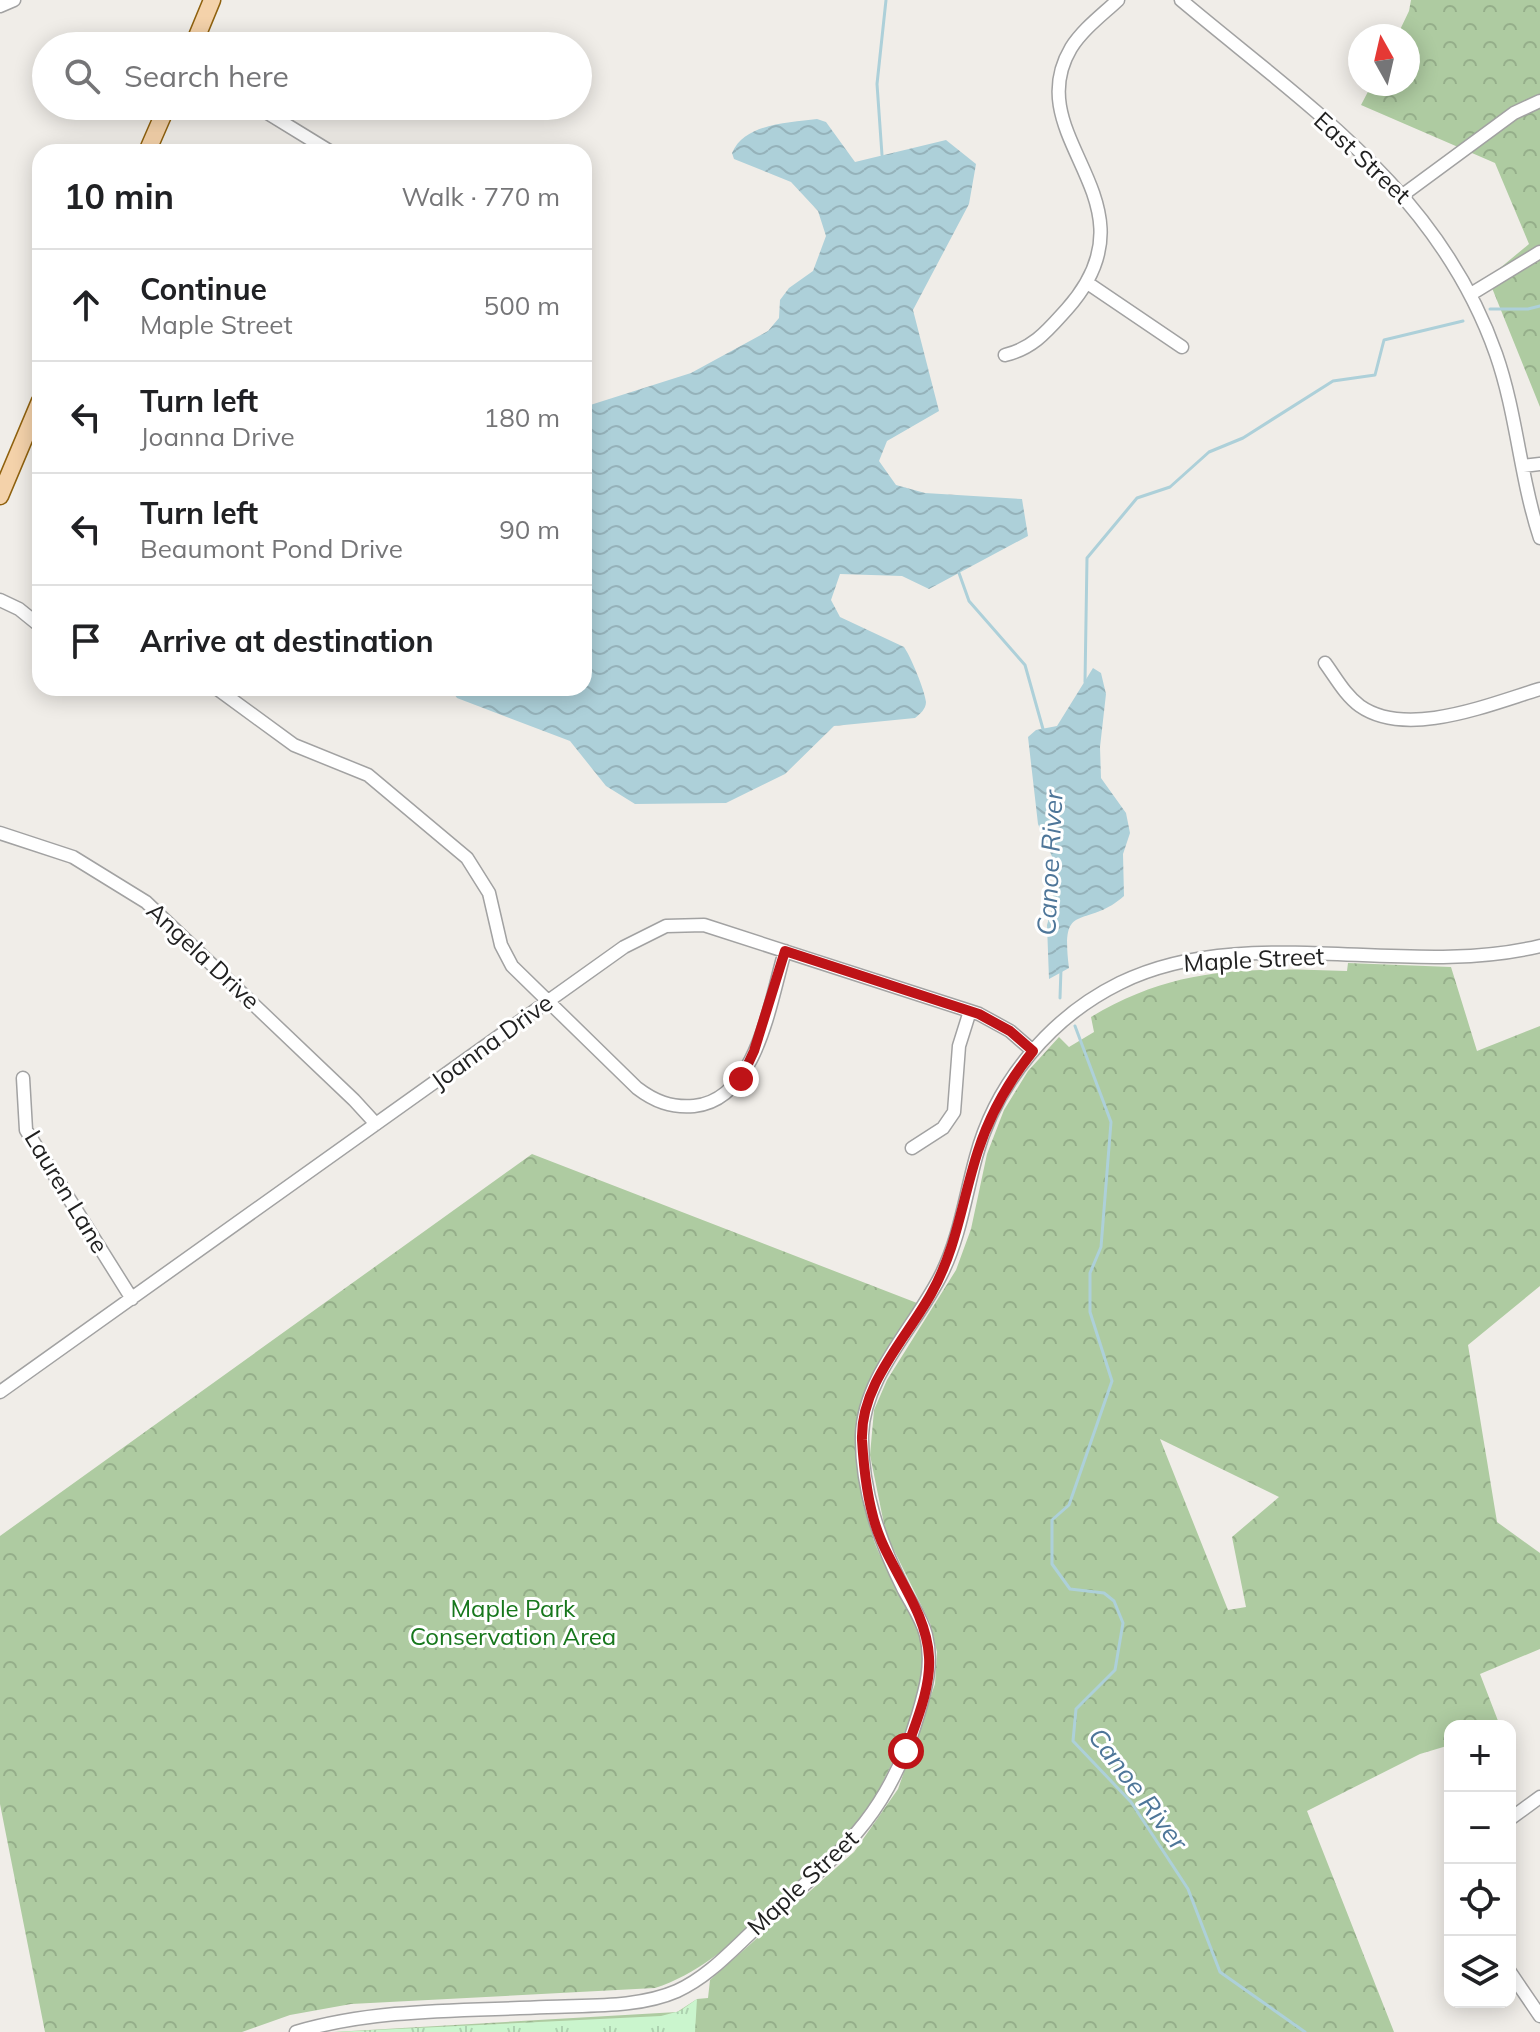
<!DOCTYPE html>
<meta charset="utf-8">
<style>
:root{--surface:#fff;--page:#f2f2f2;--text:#202124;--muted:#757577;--line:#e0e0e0}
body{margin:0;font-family:Mulish,sans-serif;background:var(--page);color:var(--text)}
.controls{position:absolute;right:24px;bottom:24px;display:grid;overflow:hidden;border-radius:16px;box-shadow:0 4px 20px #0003}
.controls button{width:72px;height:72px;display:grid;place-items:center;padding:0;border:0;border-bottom:2px solid var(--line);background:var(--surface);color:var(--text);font:40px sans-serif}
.compass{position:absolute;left:1348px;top:24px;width:72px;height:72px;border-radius:50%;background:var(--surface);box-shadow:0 4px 20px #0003;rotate:352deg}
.stop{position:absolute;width:24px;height:24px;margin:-18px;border:6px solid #be1317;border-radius:50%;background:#fff}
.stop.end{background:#be1317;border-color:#fff;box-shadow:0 2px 8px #0008}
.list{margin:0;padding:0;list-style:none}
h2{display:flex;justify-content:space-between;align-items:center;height:104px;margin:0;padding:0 32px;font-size:34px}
h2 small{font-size:26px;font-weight:400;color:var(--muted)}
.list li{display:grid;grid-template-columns:52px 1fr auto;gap:24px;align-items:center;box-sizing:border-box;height:112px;padding:0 32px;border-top:2px solid var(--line)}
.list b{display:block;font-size:30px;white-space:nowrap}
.list p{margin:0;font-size:26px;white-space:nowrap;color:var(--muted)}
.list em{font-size:26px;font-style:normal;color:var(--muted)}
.icon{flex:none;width:44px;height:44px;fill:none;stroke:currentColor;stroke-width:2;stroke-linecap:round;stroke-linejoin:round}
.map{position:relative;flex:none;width:1540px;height:2032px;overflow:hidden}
.search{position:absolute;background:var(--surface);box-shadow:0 4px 20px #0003;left:32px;top:32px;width:560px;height:88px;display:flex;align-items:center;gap:20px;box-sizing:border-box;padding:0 28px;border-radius:44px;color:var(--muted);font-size:30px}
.panel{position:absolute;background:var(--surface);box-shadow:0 4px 20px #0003;left:32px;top:144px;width:560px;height:552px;border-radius:24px}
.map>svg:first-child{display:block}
.forest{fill:url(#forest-crowns);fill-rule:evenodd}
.park{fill:url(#park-tufts)}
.water{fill:url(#water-waves)}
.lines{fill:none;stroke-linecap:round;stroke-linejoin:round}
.stream{stroke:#add0d9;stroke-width:3}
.minor-casing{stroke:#a2a2a2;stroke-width:15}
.major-casing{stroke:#8f610e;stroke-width:19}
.minor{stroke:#fff;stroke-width:12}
.major{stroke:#f4d2aa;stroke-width:16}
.route{stroke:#be1317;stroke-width:10}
.labels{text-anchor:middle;stroke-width:6;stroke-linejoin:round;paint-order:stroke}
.street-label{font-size:24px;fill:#212121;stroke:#fff}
.park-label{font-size:24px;fill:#17771c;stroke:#fff}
.water-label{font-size:26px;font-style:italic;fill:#4e7699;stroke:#fff}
</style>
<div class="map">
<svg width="1540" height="2032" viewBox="0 0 1540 2032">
<defs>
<pattern id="forest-crowns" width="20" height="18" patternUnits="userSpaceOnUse" patternTransform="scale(2)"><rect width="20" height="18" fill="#aecba1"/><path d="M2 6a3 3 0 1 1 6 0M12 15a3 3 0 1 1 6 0" fill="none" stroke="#95ae8a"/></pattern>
<pattern id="park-tufts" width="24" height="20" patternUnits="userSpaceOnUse" patternTransform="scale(2)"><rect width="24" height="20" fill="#caf5cd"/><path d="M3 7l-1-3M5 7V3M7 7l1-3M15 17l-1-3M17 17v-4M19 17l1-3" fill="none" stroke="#add2b0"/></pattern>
<pattern id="water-waves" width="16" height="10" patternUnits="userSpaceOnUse" patternTransform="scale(2)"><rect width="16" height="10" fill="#add0d9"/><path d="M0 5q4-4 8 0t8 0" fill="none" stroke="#95b2ba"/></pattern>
</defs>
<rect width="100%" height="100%" fill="#f0ede8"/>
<!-- forest -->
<path class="forest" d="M1411,0H1540V407L1488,278L1529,244L1495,163L1361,105L1372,84H1408V36H1397L1409,11Z
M1348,963L1451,967L1477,1051L1540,1026V1286L1468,1345L1497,1522L1540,1553V1649L1480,1674L1500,1726H1450V1745L1420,1754L1307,1811L1394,2032H334L677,2012L697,1999L708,1998L710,1980L854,1852L898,1789L935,1684L937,1652L930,1623L886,1534L870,1455L874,1410L887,1380L956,1270L971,1229L987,1154L1004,1110L1028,1071L1059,1037L1069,1047L1094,1032L1091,1017C1177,965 1251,968 1347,971ZM1160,1439L1279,1497L1232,1537L1246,1607L1228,1610Z
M532,1154L917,1303C871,1381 846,1398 864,1494C868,1513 870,1535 879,1553C893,1584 919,1617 923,1652C928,1701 877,1803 846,1840C833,1855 816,1868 801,1881C758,1920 711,1970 655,1988L351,2004L290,2015L242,2032H45L0,1804V1536Z"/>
<!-- park -->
<path class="park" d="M697,1999L695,2032H334L661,2016L680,2011Z"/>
<!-- water -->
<path class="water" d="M817,119L826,122L855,162L946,140L976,164L969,204L913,310L939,411L887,441L879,461L896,485L925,493L1022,499L1028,536L929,589L902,576L840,574L831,600L840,617L904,647C911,657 925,691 926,702C926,709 920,714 915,718L834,726L785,774L726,803L635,804L606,786L570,741L457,698L450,688H584V407L691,373L768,331L779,318L780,300L789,288L813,271L826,236L818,211L791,182L734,159L732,153C745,123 788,123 817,119Z
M1093,668L1101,673L1106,694L1100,747L1101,778L1126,813L1130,833L1123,854L1124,896C1084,931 1060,898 1069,968L1049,979L1047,925L1053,905L1054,861L1038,824L1028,737L1036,730L1057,726Z"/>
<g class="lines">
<!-- stream -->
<path class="stream" d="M882,155L877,84L886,0
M1490,309H1528L1540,306
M959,573L969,601L1025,665L1043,729
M1085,682L1087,558L1137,498L1170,487L1209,452L1243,438L1333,381L1375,375L1384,340L1463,321
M1060,998L1061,969
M1075,1026L1111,1122L1101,1247L1090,1273V1312L1112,1381L1069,1505L1052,1520V1564L1070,1589L1104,1593L1114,1601L1123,1623L1115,1670L1076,1709L1073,1741L1131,1802L1188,1889L1220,1972L1305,2032"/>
<!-- minor casing -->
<g class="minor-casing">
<path id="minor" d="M1181,0C1307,106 1439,192 1496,354C1517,414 1520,478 1540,538
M0,6L14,0
M256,106L331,152
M1404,194L1514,113L1540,101
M1089,284L1182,347
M1471,294L1540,252
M1005,355C1034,348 1048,330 1067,309C1163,201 1017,139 1071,48C1083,29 1102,15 1118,0
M1523,466L1540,464
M0,600L19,609L40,626
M1325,663C1336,678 1345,695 1360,706C1407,739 1490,704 1540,689
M216,688L294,745L368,775L467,858L489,893L501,945L512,966L637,1088C654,1101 671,1108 694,1106C757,1100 770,1001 785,951
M0,833L73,857L146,902L354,1100L376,1124
M23,1078L26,1130L132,1299
M912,1148L943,1128L954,1112L959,1046L970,1011
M0,1392L624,947L666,926L704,925L979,1014L1010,1031L1033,1051
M1510,1819L1540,1797
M1510,1972L1540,2016
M296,2032C378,2008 464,2011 547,2007C589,2005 638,2008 677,1991C708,1977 732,1950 756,1928C835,1856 886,1823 918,1715C926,1688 933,1663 926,1635C922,1619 912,1605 904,1590C880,1542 861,1490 862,1435C864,1375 917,1325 942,1273C960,1236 965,1197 976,1157C996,1082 1051,1017 1120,983C1246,921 1406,979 1540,946"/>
</g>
<!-- major casing -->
<g class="major-casing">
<path id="major" d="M193,46L212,0
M147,152L167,106
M0,496L40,401"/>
</g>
<!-- minor -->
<use href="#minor" class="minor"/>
<!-- major -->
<use href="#major" class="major"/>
</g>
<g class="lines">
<!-- route -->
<path class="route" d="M741,1079L754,1051L785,951L979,1014L1010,1031L1033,1051C1008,1082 990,1114 978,1151C962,1200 957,1248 931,1294C906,1339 860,1385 862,1440C864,1473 868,1510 881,1540C897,1578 927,1615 929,1657C931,1688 916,1722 906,1751"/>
</g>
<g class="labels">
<!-- street labels -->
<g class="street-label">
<text transform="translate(1362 158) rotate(43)" y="8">East Street</text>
<text transform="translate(203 956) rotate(43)" y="8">Angela Drive</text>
<text transform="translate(1254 960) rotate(-3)" y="8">Maple Street</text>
<text transform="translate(492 1042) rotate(-36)" y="8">Joanna Drive</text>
<text transform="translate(66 1192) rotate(59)" y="8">Lauren Lane</text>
<text transform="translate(803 1883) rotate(-43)" y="8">Maple Street</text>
</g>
<!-- park labels -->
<g class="park-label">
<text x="513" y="1617">Maple Park<tspan x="513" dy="28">Conservation Area</tspan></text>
</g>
<!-- water labels -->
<g class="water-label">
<text transform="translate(1050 863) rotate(-87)" y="9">Canoe River</text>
<text transform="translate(1138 1789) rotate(53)" y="9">Canoe River</text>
</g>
</g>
</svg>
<div class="controls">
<button>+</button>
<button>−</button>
<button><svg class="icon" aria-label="locate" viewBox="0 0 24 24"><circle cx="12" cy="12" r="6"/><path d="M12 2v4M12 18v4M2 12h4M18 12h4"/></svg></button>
<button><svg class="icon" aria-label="layers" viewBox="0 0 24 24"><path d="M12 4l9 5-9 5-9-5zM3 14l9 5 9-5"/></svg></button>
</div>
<svg class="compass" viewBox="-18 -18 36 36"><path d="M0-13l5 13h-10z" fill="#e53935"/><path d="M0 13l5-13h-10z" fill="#757577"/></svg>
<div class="stop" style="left:906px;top:1751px"></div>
<div class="stop end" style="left:741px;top:1079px"></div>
<div class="search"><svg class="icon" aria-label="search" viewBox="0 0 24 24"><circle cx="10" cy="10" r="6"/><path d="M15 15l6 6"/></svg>Search here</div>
<section class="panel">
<h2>10 min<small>Walk · 770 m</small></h2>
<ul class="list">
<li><svg class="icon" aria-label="ahead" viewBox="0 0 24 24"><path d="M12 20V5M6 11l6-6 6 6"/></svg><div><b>Continue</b><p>Maple Street</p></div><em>500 m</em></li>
<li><svg class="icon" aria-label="left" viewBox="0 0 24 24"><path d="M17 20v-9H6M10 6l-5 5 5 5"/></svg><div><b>Turn left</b><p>Joanna Drive</p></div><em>180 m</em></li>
<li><svg class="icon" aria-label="left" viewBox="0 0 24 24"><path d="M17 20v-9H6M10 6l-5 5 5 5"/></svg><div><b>Turn left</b><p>Beaumont Pond Drive</p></div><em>90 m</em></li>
<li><svg class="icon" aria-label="arrive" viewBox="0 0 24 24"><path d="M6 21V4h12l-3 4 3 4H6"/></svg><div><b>Arrive at destination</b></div></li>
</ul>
</section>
</div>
